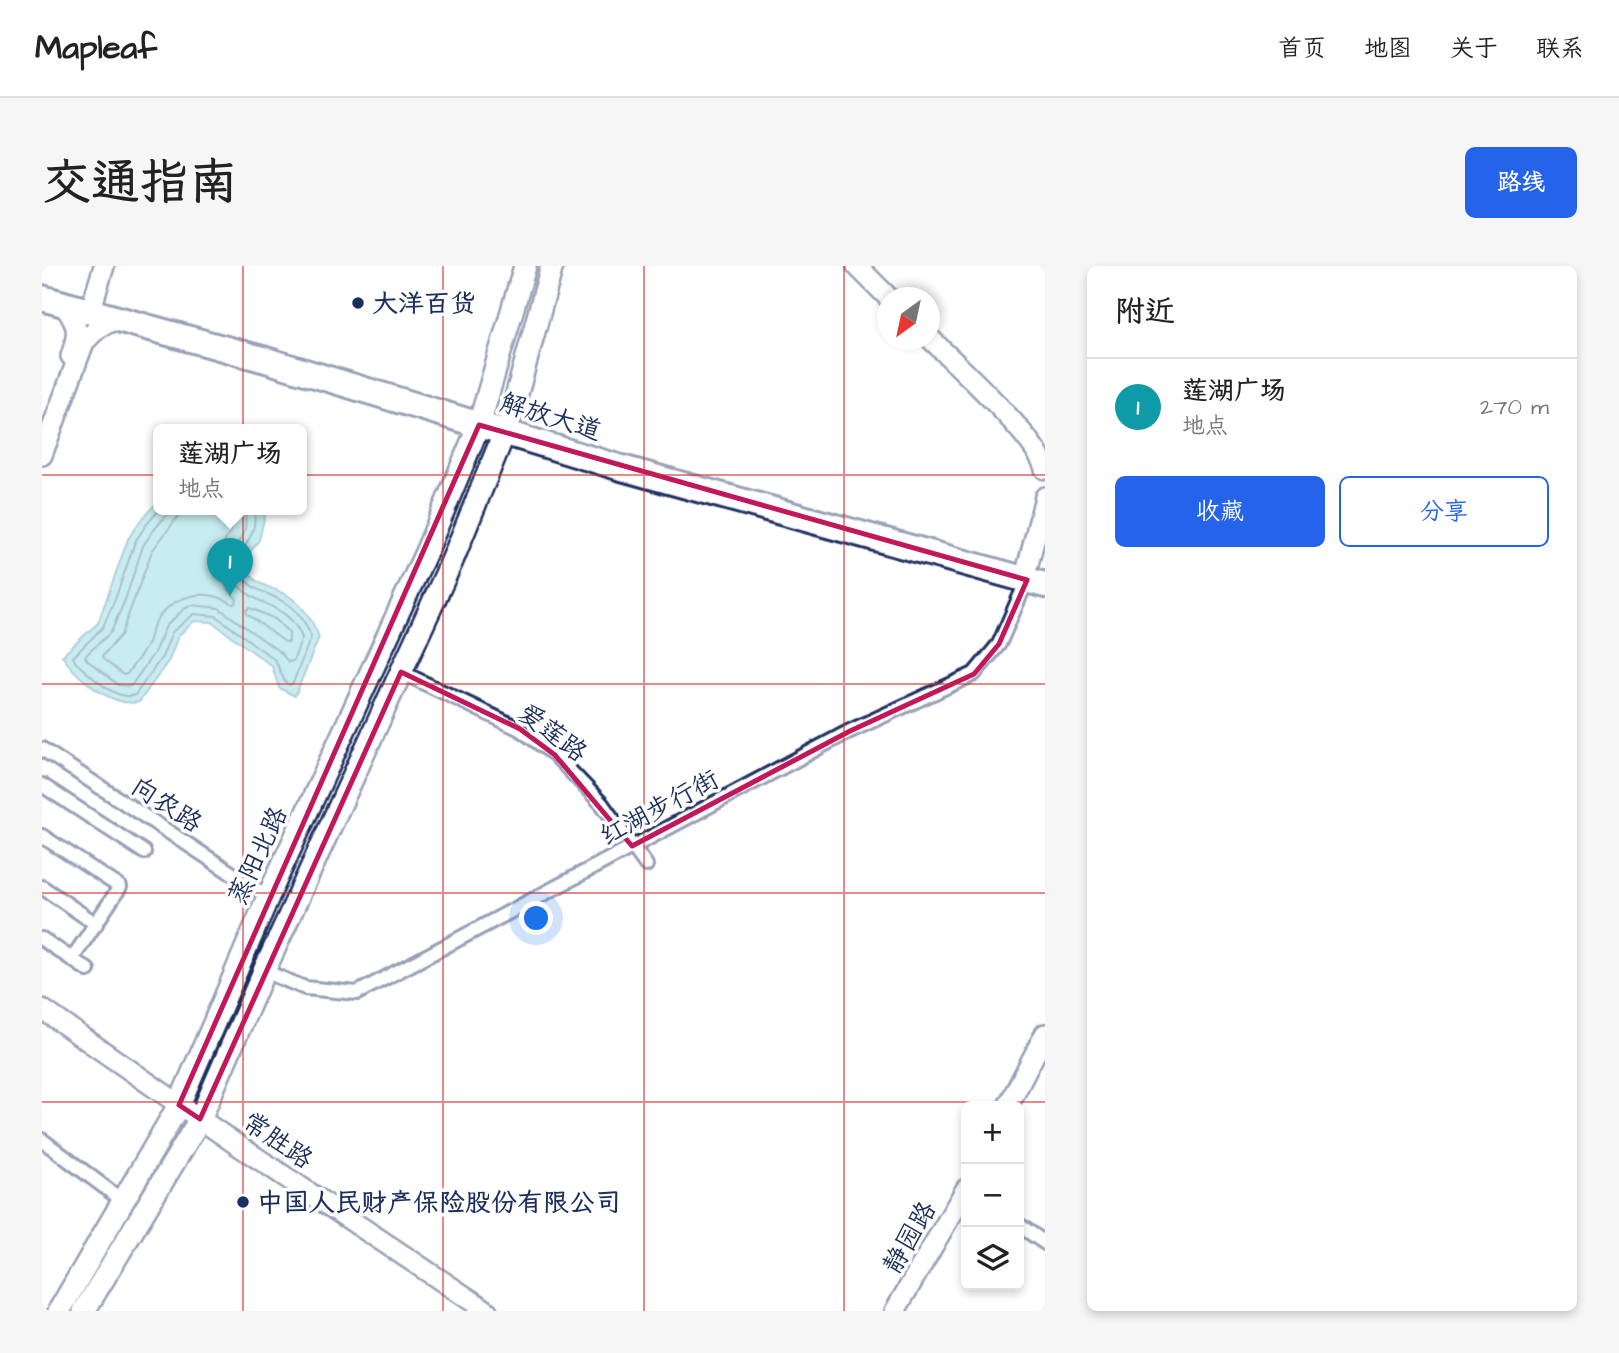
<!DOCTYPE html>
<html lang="zh">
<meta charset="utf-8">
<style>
:root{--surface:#fff;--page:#f6f6f6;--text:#222;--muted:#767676;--line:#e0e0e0;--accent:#2563eb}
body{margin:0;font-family:"Architects Daughter","LXGW WenKai TC",sans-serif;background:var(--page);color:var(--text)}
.controls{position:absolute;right:21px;bottom:21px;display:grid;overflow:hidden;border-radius:10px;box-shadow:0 4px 10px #0003}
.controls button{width:63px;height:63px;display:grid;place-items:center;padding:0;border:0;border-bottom:2px solid var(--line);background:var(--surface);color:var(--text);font:35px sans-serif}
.compass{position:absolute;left:835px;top:21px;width:63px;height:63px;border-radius:50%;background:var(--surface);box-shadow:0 4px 10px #0003;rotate:213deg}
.you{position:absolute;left:495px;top:653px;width:24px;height:24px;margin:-18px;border:5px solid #fff;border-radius:50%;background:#1a73e8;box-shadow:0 0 0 10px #1a73e833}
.badge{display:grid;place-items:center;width:46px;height:46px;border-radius:50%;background:var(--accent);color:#fff;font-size:23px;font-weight:700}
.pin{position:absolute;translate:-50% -58px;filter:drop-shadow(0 2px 4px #0008)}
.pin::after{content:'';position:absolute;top:37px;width:24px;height:21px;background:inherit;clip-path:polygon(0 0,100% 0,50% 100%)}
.popup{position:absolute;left:111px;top:158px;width:154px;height:91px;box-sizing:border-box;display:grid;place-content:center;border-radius:10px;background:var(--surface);filter:drop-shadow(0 2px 5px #0005);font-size:23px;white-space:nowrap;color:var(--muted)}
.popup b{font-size:26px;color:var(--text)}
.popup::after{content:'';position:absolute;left:50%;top:100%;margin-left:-14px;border:14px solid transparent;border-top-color:var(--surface)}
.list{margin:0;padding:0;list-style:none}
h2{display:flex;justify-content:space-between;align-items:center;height:91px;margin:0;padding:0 28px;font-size:30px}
h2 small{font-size:23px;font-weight:400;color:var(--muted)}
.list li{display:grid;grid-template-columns:46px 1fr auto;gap:21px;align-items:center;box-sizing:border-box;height:98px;padding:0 28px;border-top:2px solid var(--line)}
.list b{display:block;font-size:26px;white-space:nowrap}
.list p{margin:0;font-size:23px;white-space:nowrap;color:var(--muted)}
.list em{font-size:23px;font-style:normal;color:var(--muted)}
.actions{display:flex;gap:14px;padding:21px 28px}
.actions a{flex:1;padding:16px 0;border:2px solid var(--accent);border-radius:10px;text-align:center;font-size:24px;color:var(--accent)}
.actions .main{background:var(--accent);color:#fff}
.icon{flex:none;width:38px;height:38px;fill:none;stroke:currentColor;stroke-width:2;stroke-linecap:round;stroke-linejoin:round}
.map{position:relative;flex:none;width:1003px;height:1045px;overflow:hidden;border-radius:10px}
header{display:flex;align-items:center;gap:42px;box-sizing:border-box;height:98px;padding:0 35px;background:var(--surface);border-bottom:2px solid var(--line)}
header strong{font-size:33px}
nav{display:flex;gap:38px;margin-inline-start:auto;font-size:24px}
.intro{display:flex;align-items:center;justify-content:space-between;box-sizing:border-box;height:168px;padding:0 42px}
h1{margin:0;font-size:49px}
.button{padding:18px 32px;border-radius:10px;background:var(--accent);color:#fff;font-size:24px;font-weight:700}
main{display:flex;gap:42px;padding:0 42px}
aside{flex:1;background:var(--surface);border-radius:10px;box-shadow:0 4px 10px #0003}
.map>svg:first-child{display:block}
.water{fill:#86d7dd;stroke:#5b94aa;stroke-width:2}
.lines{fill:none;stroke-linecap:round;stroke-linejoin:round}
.shore{stroke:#467291;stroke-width:2}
.street-casing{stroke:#1b2f5e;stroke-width:18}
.secondary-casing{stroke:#1b2f5e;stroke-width:24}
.primary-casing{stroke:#1b2f5e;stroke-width:26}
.highway-casing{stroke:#1b2f5e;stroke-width:30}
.street{stroke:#fff;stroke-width:12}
.secondary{stroke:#fff;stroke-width:19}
.primary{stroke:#fff;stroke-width:21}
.highway{stroke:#fff;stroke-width:24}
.marked{fill:none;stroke:#c2185b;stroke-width:5;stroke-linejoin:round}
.grid{fill:none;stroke:#d62828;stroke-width:2;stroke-opacity:0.55}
.poi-dot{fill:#1b2f5e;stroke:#fff;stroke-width:2.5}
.labels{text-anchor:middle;stroke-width:7;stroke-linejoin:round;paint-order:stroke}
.poi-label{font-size:26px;font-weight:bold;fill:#1b2f5e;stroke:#fff;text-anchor:start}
.street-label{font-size:26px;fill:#1b2f5e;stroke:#fff}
</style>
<header>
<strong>Mapleaf</strong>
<nav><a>首页</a><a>地图</a><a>关于</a><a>联系</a></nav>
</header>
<div class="intro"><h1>交通指南</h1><a class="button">路线</a></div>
<main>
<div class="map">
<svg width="1003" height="1045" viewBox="0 0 1003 1045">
<rect width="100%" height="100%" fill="#fff"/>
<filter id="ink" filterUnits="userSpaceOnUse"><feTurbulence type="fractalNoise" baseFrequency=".0143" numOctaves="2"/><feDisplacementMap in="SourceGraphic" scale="14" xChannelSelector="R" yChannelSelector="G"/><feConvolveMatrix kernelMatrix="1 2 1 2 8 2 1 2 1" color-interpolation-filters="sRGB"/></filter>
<g filter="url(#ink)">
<!-- water -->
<path class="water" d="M116,235V244H212L223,249L217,274L203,293C209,323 226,317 248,331C262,340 271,356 277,371L253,430L237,422L230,400L170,356L152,355L136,370L127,394L97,436C69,442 35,411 20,390L56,357L86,273L98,255Z"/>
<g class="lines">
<!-- shore -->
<path class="shore" d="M117,244L104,259L93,276L74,331L61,361L31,391L34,397C49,409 73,436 93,429L120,391L130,366L152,348L174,350L233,394L243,416L248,419L251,417L269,371C264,357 255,343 242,336C218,322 200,325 196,292C206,273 215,267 212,244
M129,244L111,265L101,280L83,334L69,366L43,390L45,394L76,419L89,420L112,387L124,360L142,343L150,339L177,342L239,387L246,396L251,395L260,372C245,329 191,343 188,296C187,283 198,277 202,266C205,258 203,252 203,244
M141,244L110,285L79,369L60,390L61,393L81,409L85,408C91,399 99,390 104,381C108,373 109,363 114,355C132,328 164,321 191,338L194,337L195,333C182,321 171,299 180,281C188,264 193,264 192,244
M208,342L233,353L247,367V376H243L205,348L204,344Z"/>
<!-- street casing -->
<g class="street-casing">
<path id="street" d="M359,406L478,463L513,489L560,538L604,599
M0,483L226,631
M0,519L102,586
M0,570L78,621L30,693
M0,621L54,658
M0,673L46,704
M222,705L263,722L315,727L808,465L932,408L957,378L985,314
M0,874L81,935
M977,959L1003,977"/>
</g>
<!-- secondary casing -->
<g class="secondary-casing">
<path id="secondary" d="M815,0L847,32
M52,33L62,0
M20,37C36,57 38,65 29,90
M888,72C914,99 995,171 1003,203
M0,189L42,76L55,63L73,53
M986,299L1003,231
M0,743L191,876L445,1045
M966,840L1003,768
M853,1045L924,923"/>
</g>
<!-- primary casing -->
<g class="primary-casing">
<path id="primary" d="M17,1045L137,839L226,631L385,284L437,159L483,0
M42,1045L158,853L222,705L410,295L468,153L510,0"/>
</g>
<!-- highway casing -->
<g class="highway-casing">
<path id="highway" d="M0,32L224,94L576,201L1003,319"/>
</g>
<!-- street -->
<use href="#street" class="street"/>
<!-- secondary -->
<use href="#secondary" class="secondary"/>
<!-- primary -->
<use href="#primary" class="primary"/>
<!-- highway -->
<use href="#highway" class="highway"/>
</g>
</g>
<!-- marked area -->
<path d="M0 0H1003V1045H0ZM437,159L985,314L957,378L932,408L808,465L590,580L513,489L478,463L359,406L158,853L137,839Z" fill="#fff" fill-opacity=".55" fill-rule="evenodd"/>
<path class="marked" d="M437,159L985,314L957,378L932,408L808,465L590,580L513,489L478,463L359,406L158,853L137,839Z"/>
<!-- grid -->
<path class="grid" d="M201,0V1045M401,0V1045M602,0V1045M802,0V1045M0,209H1003M0,418H1003M0,627H1003M0,836H1003"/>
<!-- markers -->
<g class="poi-dot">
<circle cx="316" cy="37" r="7"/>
<circle cx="201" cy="936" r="7"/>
</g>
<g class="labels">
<!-- poi labels -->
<g class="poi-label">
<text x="330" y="46">大洋百货</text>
<text x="215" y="945">中国人民财产保险股份有限公司</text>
</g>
<!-- street labels -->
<g class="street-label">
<text transform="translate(509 150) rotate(17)" y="9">解放大道</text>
<text transform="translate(511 466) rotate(37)" y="9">爱莲路</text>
<text transform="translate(125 538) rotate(33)" y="9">向农路</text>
<text transform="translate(617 541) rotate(-28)" y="9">红湖步行街</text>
<text transform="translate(215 589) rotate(-65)" y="9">蒸阳北路</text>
<text transform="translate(236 874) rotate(34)" y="9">常胜路</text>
<text transform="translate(867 971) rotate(-60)" y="9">静园路</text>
</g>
</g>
</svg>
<div class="controls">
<button>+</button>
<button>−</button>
<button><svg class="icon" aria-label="layers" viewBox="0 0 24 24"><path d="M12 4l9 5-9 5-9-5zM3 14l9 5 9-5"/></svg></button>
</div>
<svg class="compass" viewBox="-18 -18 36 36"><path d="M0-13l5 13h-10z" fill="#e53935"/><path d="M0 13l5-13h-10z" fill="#767676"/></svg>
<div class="you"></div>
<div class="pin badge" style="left:188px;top:330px;background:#0f9aa8">1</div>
<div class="popup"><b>莲湖广场</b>地点</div>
</div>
<aside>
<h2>附近<small></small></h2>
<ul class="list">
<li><span class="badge" style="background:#0f9aa8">1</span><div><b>莲湖广场</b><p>地点</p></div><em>270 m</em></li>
</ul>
<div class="actions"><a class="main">收藏</a><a>分享</a></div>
</aside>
</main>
